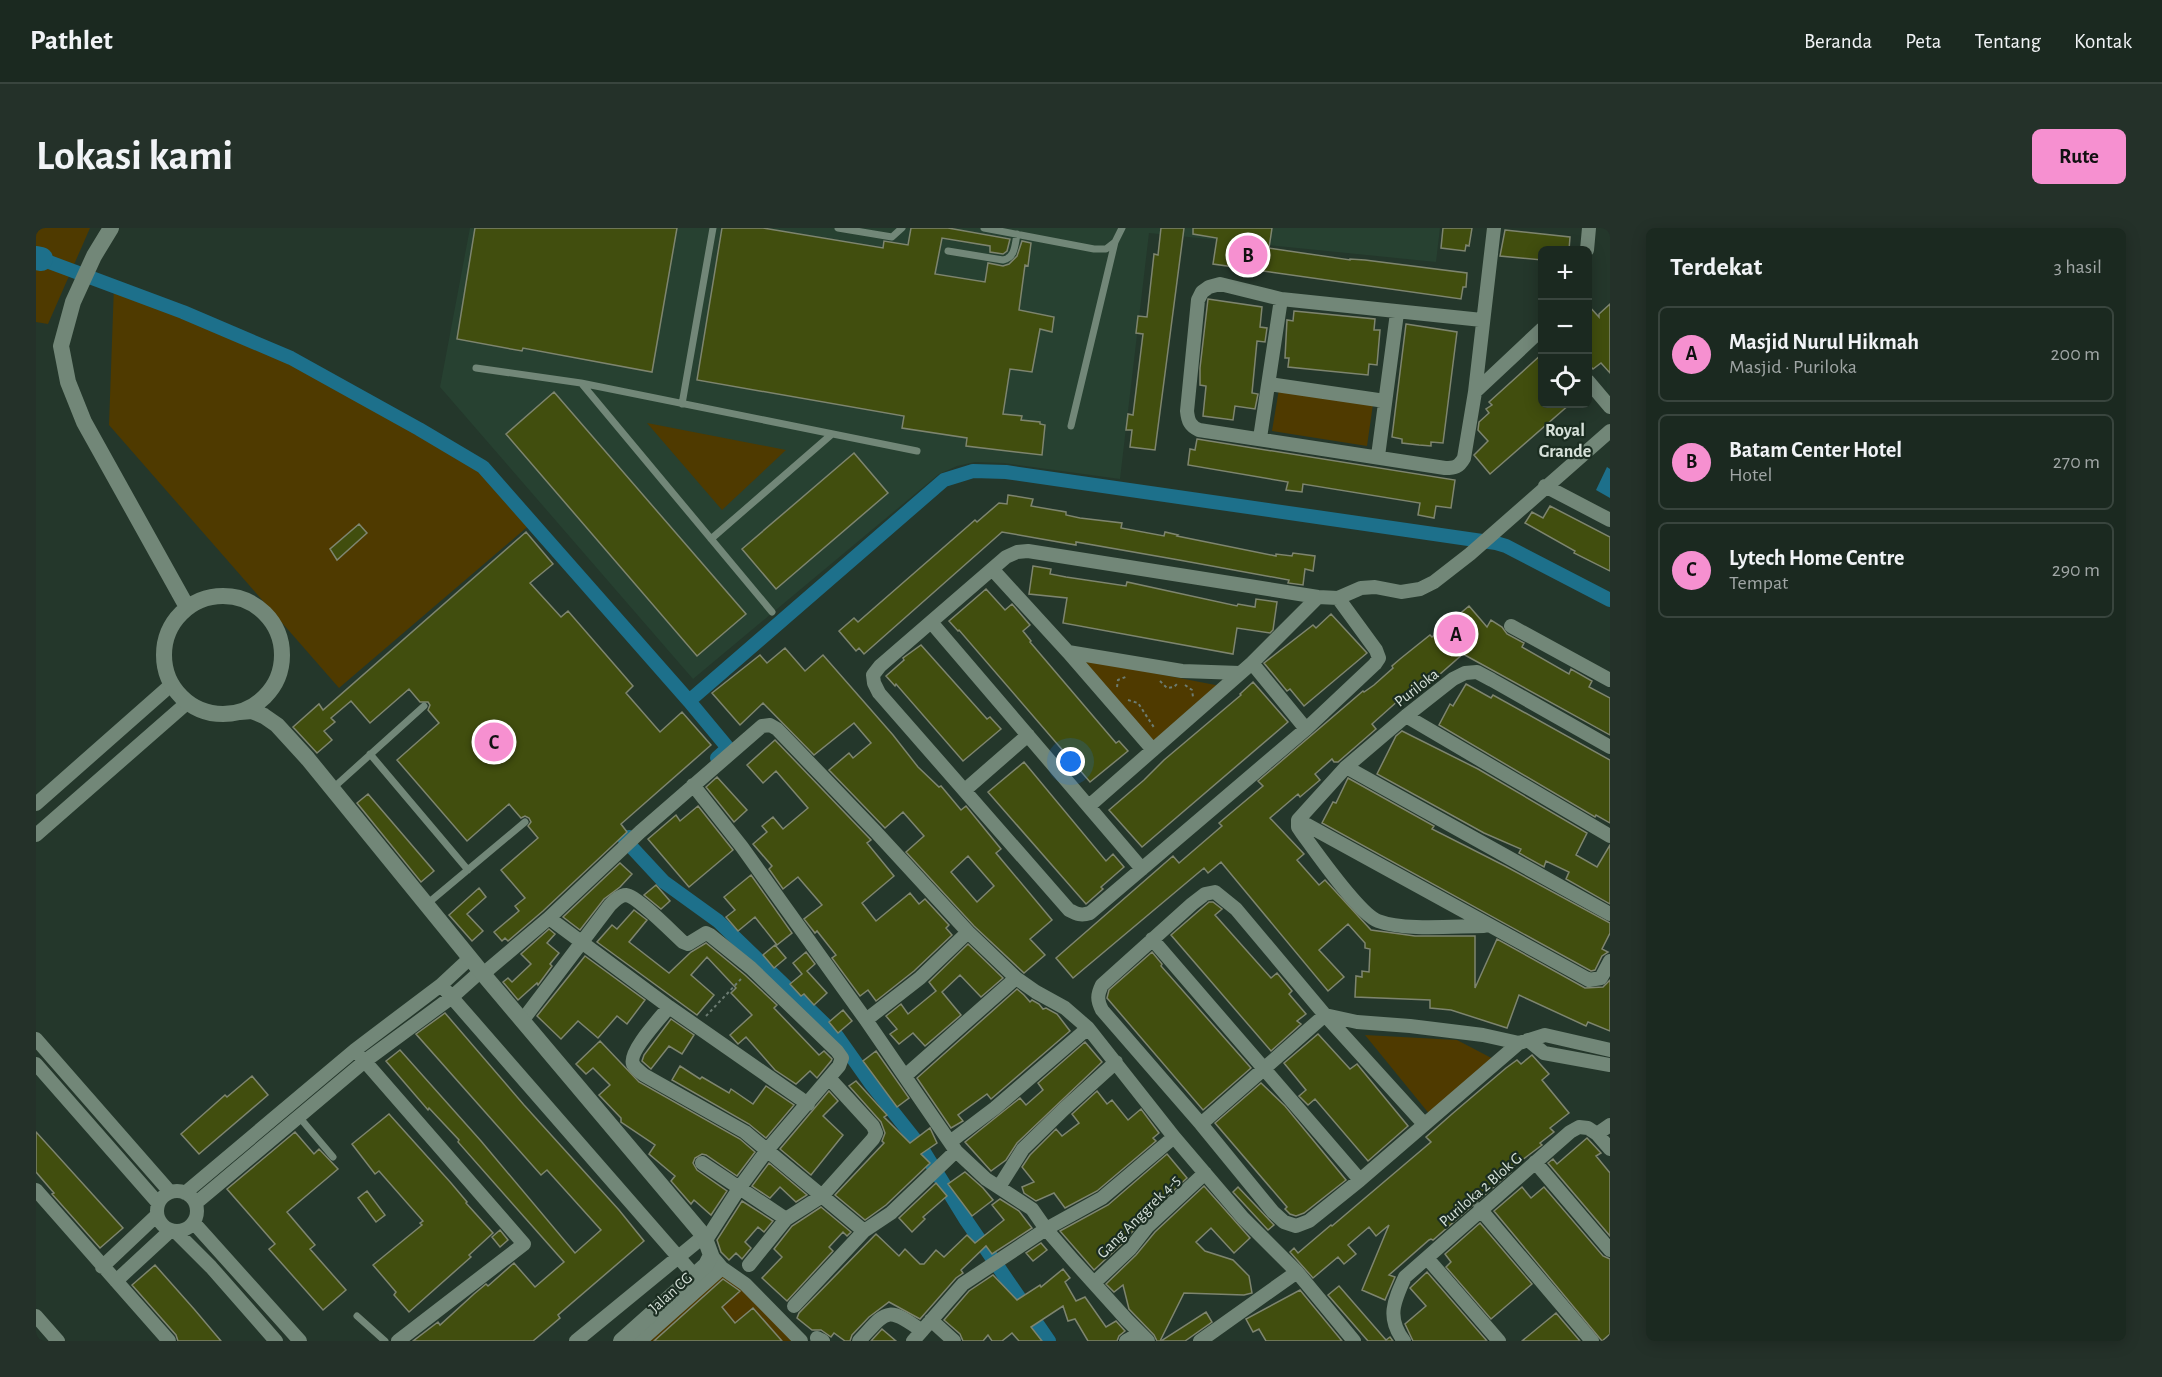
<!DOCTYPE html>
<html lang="id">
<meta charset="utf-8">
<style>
:root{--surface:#1b2920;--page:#243129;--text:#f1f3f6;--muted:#a0a6a5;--line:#39453e;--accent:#f690d0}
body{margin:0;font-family:"Alegreya Sans",sans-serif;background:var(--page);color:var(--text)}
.controls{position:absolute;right:18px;top:18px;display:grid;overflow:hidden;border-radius:9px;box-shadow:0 3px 15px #0003}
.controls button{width:54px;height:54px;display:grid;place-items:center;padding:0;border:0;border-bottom:2px solid var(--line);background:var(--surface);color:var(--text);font:30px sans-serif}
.you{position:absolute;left:1035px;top:534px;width:21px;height:21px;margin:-15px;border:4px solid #fff;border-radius:50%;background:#1a73e8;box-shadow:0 0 0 9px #1a73e833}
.badge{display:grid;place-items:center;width:39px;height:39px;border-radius:50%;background:var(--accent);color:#111;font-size:20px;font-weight:700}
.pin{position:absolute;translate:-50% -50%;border:3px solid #fff;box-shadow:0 2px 6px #0006}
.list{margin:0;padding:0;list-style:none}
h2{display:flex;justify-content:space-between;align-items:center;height:78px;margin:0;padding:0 24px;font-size:26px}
h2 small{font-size:20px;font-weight:400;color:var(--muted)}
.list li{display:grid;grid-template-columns:39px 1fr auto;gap:18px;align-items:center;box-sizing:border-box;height:96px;margin:0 12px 12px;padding:0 12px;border:2px solid var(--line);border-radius:9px}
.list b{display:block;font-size:22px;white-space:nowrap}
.list p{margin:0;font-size:20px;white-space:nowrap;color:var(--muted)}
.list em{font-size:20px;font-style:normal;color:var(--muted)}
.icon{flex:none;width:33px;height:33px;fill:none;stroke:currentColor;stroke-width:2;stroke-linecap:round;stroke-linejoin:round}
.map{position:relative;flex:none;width:1574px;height:1113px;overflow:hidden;border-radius:9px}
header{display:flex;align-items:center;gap:36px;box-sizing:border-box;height:84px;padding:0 30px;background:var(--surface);border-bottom:2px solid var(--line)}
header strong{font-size:28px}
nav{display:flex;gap:33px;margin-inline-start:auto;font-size:21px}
.intro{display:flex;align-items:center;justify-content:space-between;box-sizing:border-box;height:144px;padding:0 36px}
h1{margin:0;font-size:42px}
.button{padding:15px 27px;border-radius:9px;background:var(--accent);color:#111;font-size:21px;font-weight:700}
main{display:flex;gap:36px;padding:0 36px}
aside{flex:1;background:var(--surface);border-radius:9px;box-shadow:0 3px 15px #0003}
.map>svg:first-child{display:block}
.built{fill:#274131}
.green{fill:#4f3a00}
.water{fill:#1d708b}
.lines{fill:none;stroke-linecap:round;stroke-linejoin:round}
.canal{stroke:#1d708b;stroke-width:14}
.river{stroke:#1d708b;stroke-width:24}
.building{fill:#414e0e;stroke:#7e856f;stroke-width:1.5;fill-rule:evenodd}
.path{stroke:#6c7c72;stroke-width:2;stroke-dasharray:3 3;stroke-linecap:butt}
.service{stroke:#728778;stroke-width:7}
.minor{stroke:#728778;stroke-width:14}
.tertiary{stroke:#728778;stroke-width:16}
.labels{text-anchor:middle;stroke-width:4.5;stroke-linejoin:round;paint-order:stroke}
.street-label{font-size:16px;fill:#d6e1d9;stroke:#1b2d21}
.neighbourhood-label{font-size:18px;font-weight:bold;fill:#d6e1d9;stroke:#1b2d21}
</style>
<header>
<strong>Pathlet</strong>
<nav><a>Beranda</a><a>Peta</a><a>Tentang</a><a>Kontak</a></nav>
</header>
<div class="intro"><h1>Lokasi kami</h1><a class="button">Rute</a></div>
<main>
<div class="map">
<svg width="1574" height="1113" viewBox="0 0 1574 1113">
<rect width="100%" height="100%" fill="#24372b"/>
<!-- built -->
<path class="built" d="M434,0H1404L1400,34L1113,5L1084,251L968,235L939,234L921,238L903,246L657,451L404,159Z"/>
<!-- green -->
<path class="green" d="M0,0H54L12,96L0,94Z
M78,57L255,130L383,201L447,239L497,294L303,460L73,197Z
M1243,161L1337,176L1331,218L1236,203Z
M611,195L750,222L686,282Z
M1045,431L1195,460L1124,522Z
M1329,807L1421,812L1465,835L1399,893Z
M688,1036L766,1113H605Z"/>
<!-- water -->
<path class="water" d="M1571,239L1574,241V270L1560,262Z"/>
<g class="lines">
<!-- canal -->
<path class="canal" d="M5,31L147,84L255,130L383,201L447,239L653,473L908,252L937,243L970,244L1460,315L1470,318L1574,372
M653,473L692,520L681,530
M593,609L589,612L628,654L682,693L801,808L835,856L885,919L930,992L1013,1113"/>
<!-- river -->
<path class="river" d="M0,30L5,31"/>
</g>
<!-- building -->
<path class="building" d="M439,0H641L616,144L487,120L486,123L421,111Z
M686,0H727L847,20L848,13L872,17L875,0H912L974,11L971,23L967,26L954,24V18L906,10L899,46L949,54L952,35L967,38L973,36L981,28L986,13L995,15L992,38L989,37L983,82L1018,89L1016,104L1004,101L996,144L974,141L967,186L986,188L985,192L1004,194V196L1009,197L1006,227L930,218L931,210L866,200L868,188L661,152Z
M1125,0H1148L1119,222L1094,219L1096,202H1090L1092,186L1097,187L1107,106L1100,105L1102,88L1111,89L1118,26L1122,27Z
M1157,0H1236L1233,20L1314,32V31L1329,32L1431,45L1430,59H1427L1425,71L1177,36L1181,10L1157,6Z
M1407,0H1436L1433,18L1430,17L1429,23L1405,20Z
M1469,2L1534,9L1533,22H1506V32L1464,28Z
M1172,71L1226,79L1224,99L1231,100L1229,114L1221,113L1216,165L1222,166L1219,181L1199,178L1197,192L1167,188L1170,158L1164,157V140Z
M1551,76L1563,89V86L1574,76V145L1565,135L1557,141L1551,135Z
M1258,83L1339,91L1338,102H1344L1341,137L1333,136L1332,147L1252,139L1253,130H1249L1251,92L1257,93Z
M1370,96L1421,104L1407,215L1395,214V218L1383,217L1366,215V211L1356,209Z
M1506,126V176H1534L1454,246L1438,227L1452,213L1442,202L1443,194L1453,185L1450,181L1456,177L1453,174Z
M518,164L710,386L661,428L470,206Z
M1161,211L1419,252L1415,280L1400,278L1398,290L1382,287L1384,275L1267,256L1266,264L1250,262L1252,254L1152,237L1154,221L1159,222Z
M818,225L852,265L740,361L706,321Z
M972,267L997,271L995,278L1030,284V287L1044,290L1086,295L1085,300L1128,308L1129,304L1142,307L1141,308L1240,328V326L1256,328L1257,325L1279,328L1277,343L1269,341L1267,357L1252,355L1253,352L1143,332L1040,314V317L966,304L828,426L823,420L820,423L803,403L818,390L822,394L939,292L941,294L963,275L971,276Z
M1514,278L1574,309V343L1538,325L1539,323L1489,295L1496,284L1507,290Z
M323,296L331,305L301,332L294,321Z
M490,304L517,336L494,355L525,389L532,383L597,458L590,465L624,504L646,484L675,517L585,596L591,604L507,683L472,713L469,710L466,713L458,704L483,683L479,678L489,670L465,642L502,610L492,598L495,594L493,590L489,588L485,590L473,576L431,613L361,532L403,495L392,482L394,477L392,474H384L373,461L334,495L315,473L295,490L299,494L288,503L296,512L281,525L257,499L283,476L287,482Z
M997,338L1015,341L1014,346L1030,349L1090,358L1091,354L1201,378L1202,376L1219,379L1220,371L1241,374L1237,402L1234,405L1201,400L1197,426L1027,395L1031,370L993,366Z
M950,361L969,382L976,376L994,397L987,403L995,413L994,414L1080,515L1083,513L1092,523L1054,554L923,402L922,403L913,393Z
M1433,378L1451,399L1455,392L1466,399L1471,406L1488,415L1486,419L1533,446L1535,441L1556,453L1553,459L1574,470V507L1427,426L1379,468L1384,456L1364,471L1336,496L1340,501L1302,534H1298L1296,531L1279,546L1284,552L1264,569L1262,566L1234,590L1268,626L1261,632L1283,657L1289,652L1335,702L1379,708H1439V760L1461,711L1549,760L1567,759L1574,752V803L1552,794L1550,798L1483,767L1471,800L1415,782L1394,780V772L1319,769L1320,748L1326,749V743L1333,744L1334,721L1329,720V715L1312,696L1283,722L1308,749L1292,763L1185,634L1172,645L1168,640L1037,750L1020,730L1137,628L1143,635L1186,598L1183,595L1227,558L1222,553L1327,463L1328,464L1338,457L1357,440L1356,438L1364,431L1394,407L1396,409Z
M1295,386L1331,425L1268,478L1254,461L1251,463L1228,435L1277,397L1280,400Z
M885,417L951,491L954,489L965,501L927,533L860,456L859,458L850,448L868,432L867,430Z
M749,420L769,443L787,427L857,507L882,539L903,559L905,558L925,582L930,578L965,621L960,625L1016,692L994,711L1009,727L988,745L938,698L870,624L888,608L867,584L849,600L793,542L813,525L817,530L835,515L818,495L778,527L727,475L704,497L676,465L724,427L731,435ZM932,628L958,658L941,674L915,644Z
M1217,454L1252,494L1106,619L1073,582L1108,552L1128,532L1205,467L1204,466Z
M1430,456L1455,470L1457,467L1574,532V595L1560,587L1559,589L1403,497L1414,476L1417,478Z
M1366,503L1442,541L1551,605L1540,627L1561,639L1574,617V676L1530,651L1533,644L1510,633L1508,639L1483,625L1485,621L1448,605L1341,546L1360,508Z
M739,512L835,612L831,615L858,648L826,675L840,693L874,665L883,676L889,671L913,697L910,700L916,707L878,743L840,773L832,762L824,768L796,730L800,727L781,703L779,705L768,691L786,677L762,649L747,661L733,641L736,638L717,616L731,604L726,598L737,589L747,601L772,580L740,543L727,555L711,537Z
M988,534L1070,633L1077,626L1088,639L1065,659L1067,661L1050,676L952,564Z
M681,549L711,582L698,594L670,559Z
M1312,550L1398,598L1396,601L1469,638L1574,695V705L1566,721L1572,724L1566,728L1559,742L1555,743L1286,595L1297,574L1300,575Z
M332,566L398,643L385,654L321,575Z
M662,578L697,622L653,659L612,611L640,587L644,593Z
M584,635L596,646L584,659L568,671L544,702L527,689Z
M715,647L756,705L741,717L719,689L702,703L690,689L699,682L688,669Z
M620,657L634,673L625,681L608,667Z
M443,660L450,669L431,686L447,703L436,713L413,687Z
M1173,674H1177L1186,681L1179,687L1235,750L1241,745L1256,763L1253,766L1270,786L1261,793L1265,796L1235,823L1135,707Z
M598,682L611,692L593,714L633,745L655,724L670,715L709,747L741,777L738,780L783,827L788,823L796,831L795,833L781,850L774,843L760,856L739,842L710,809L702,816L694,807L716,787L695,765L700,760L671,729L655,747L678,767L661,787L561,714L576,697L581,701Z
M513,701L519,706L511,715L523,725L514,736L516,738L502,757L501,755L482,772L467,754L472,750L476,754L495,736L485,726Z
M932,716L967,750L945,769L924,747L906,764L925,787L889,818L877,805L863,816L854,806L861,801L850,788L865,776L872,786L900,763L893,754Z
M739,717L750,730L738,740L727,727Z
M770,724L779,736L771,743L791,765L778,777L768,766L765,768L754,756L766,746L757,735Z
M1116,724L1126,736L1125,738L1215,840L1167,882L1071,770L1073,762Z
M549,728L609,772L591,796L581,788L562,810L542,793L525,811L501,788Z
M981,761L988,767L994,774L996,772L1003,776L1007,781L1010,780L1021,786L1034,803L955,871L951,866L922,887L927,893L915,900L881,850Z
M807,782L816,793L802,805L793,794Z
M409,785L488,877L583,982L608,1013L522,1087L524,1090L497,1113H377L402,1094L404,1097L438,1066L450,1056L452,1058L478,1035L499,1059L528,1034L422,914L423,912L393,880L392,882L350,833L364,822L445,913L539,1025L565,1002L511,942L505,947L380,806Z
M635,791L658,807L646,826L633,818L615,841L606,833L608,827Z
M1282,806L1314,841L1321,836L1372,898L1332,933L1279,871L1272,877L1263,868L1270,862L1248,835Z
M564,813L603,854L704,911L719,924L701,948L670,927L666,926L659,930L657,935L661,942L691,963L675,987L658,972L655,976L635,953L639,948L613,926L619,917L585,894V890L563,867L574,857L557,840L550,846L540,836Z
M1049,814L1066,834L981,915L970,932L955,943L929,914L984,870L990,877L1007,862L1002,855Z
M840,823L873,870L861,879L827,833Z
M1496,827L1513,846L1506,852L1533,885L1514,900L1518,904L1504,915L1506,917L1473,942L1475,944L1397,1012L1395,1011L1393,1012L1353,1047L1359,1049L1349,1072L1326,1062L1353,997L1340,1008L1333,999L1312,1017L1320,1026L1308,1036L1302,1029L1277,1050L1254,1024L1258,1020L1262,1025L1295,997L1296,998L1395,914L1390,909L1416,886L1470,840L1481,832L1485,836Z
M644,838L664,851L666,849L693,865L695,861L717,876L730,858L758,877L730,910L713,896L636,852Z
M216,848L232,867L163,926L145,906L189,867L191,869Z
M820,853L851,887L848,889L874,915L894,900L901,915L885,926L894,935L850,977L829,992L799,967L848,915L846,913L849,905L845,894L813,858Z
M1225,855L1249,878L1310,952L1268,985L1260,988L1254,986L1249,981L1251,979L1179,895Z
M793,863L802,873L787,888L807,907L775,947L744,921Z
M1061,863L1071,876L1076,872L1092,892L1105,881L1123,905L1117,910L1120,913L1061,963L1029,980L1018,965L1000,973L988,965L986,959L998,954L986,939L994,927L1020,901L1026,908L1043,895L1036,886Z
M353,886L415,955L431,974L430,975L457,1005L433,1027L435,1029L373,1084L358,1067L360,1064L337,1037L386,997L384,995L387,993L343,943L339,946L316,916Z
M0,904L87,1000L64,1020L16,966L18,965L0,944Z
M259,904L278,926L283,921L302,941L251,984L279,1017L274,1021L310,1062L287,1082L233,1021L239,1016L191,961Z
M1551,910L1565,925L1560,928L1574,945V1008L1512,935L1517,931L1521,936Z
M1131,926L1151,950L1106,992L1087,1015L1058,1042L1024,1003L1072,977Z
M733,935L771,967L760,974L744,959L734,970L716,958Z
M929,944L947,960L957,972L936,988L912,956Z
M900,955L911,968L887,989L889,991L876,1004L863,990Z
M1168,958L1214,1010L1198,1025L1175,1000L1160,1014L1169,1023L1197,1032L1213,1048L1216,1065L1208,1067L1148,1065L1124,1113H1121L1118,1107L1093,1081L1087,1057L1078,1064L1070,1056L1100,1027L1119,1004Z
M1202,959L1238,997L1232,1002L1197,964Z
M1486,959L1495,970L1508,959L1567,1028L1574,1031V1106L1566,1113L1458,983Z
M331,963L349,987L340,994L322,970Z
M964,971L983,983L996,1000L956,1026L950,1018L925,1042L927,1045L920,1050L884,1091L853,1074L833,1089L816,1107L814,1113H809L798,1105L795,1109L785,1102H776L761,1090L763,1085L840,1006L863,1028L869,1021L884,1036H888L900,1022L908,1029L931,1007L939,1015L968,992L956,977Z
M706,973L737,993L728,1004L722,999L709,1014L715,1020L706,1031L700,1025L693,1032L685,1024L681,1012Z
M785,979L815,1004L811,1008L807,1004L793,1019L797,1023L751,1073L726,1050L746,1029L738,1021L756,998Z
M1444,995L1496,1056L1455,1091L1410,1039L1415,1034L1409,1026Z
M464,1002L472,1012L464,1019L456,1009Z
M1005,1015L1011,1022L997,1033L990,1025Z
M119,1037L158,1081L185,1113H142L140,1107L96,1057Z
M1027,1041L1034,1050L1029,1054L1040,1073L1049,1069L1070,1099L1080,1093L1089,1103L1083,1108L1081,1113H1052L1039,1091L1032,1093L1027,1078L995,1099L1006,1113H983L976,1105L966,1113H956L952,1107L947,1113H927L924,1106L908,1092L933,1063L957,1047L981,1072L1004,1057L1005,1059Z
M1391,1044L1451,1113H1377L1369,1096L1390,1078L1374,1060Z
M687,1051L704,1063L686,1079L699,1095L717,1080L746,1113H618Z
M1303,1058L1350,1112L1354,1109L1357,1113H1332L1292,1067Z
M1264,1062L1306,1113H1230L1223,1101L1217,1104L1210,1091Z
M1170,1084L1176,1094L1149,1113H1125Z
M1520,1085L1544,1113H1486Z
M846,1101L860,1113H835Z"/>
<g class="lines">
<!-- path -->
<path class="path" d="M1124,453L1131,460L1138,459L1141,456
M1149,457L1156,462L1157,469
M1081,459L1082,452L1092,448
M1092,472L1102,475L1119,501
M670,788L705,751"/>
<!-- service -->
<path class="service" d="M802,0L856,9L866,0
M948,0L1058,21H1070L1079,14
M912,23L967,32C979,30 979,17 981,6
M440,140L545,155L881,223
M546,156L736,384
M646,176L677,0
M1035,198L1079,14L1086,0
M675,311L796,206
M334,526L432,642
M296,561L388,478
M391,676L489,594
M264,890L297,929
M321,1088L349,1113"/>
<!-- minor -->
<path class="minor" d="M1551,22L1553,0
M1446,92L1245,71L1184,56L1173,59L1166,64L1162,72L1151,183C1152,193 1154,198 1163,202L1409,240C1419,240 1423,239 1428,230L1439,164L1458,0
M1552,153L1574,179
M1233,156L1349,173
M1439,164L1506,101
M1224,210L1245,71
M1342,228L1361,85
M1509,258L1574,292
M957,342L1032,424L1117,522
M1302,370L1340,422L1343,430L1339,436L1270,501L1054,685C1045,688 1041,686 1033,682L843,465L838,455L837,447L844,438L970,329L981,324L992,323L1282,369L1302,370L1325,360L1339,359L1365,364L1384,361L1398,354L1434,326L1574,203
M895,394L1106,641
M1475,398L1574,452
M1032,424L1146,443L1204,445
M1216,435L1270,501
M1370,488L1574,608
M1310,539L1574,686
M657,557L706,619L830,792L920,923L950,951L996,981L1010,1001L1036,1031L1091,1092L1112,1113
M929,562L992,507
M0,576L136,456
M1053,578L1216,435L1282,369
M1262,592L1310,539L1370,488L1417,451L1429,445L1441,444L1456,452L1574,519
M1262,592L1553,752L1565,750L1574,733
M1262,592V599L1266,605C1280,624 1323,686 1342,693C1368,703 1419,698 1448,698
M0,607L152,474
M513,690L633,779L772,876
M1116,711L1324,952
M447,746L513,690L604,604L726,498L734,497L741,501L839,603L932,704L980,750L1000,764L1029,780L1052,800L1138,909L1207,990L1261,1044L1318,1113
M405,757L658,1047
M633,779C625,789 592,824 597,836C599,840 604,844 608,847L709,904L828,1003
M830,792L884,750L932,704
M486,793L574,677C578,673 584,667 590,667C601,668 637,705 647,714L652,716L670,705L674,707L715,740L801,823L806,830L803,838L732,921L704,959L670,1012
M0,811L134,964
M1492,812L1508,825L1574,837
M319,822L488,1016L362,1113
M0,836L122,975
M869,848L980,750
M1165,896L1289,787L1321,794L1374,798L1447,807L1483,815L1509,807L1574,822
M1388,896L1289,787L1200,681L1179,664L1169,666L1156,676L1066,757C1061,767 1061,772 1066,782L1165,896L1237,984L1248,994L1260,998L1273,993L1324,952L1483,815
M1561,906L1574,921
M914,914L959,880L1052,800
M1499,934L1574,1022
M666,935L750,991L786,968L837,911L840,905L837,898L794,851
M963,959L987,921L1028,881L1080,834
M0,962L133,1113
M121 983a20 20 0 1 1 40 0a20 20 0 1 1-40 0Z
M149,965L319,822L405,757L434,730
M160,975L329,833L416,769L445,743
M1444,981L1556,1113
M158,995L264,1113
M140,1004L175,1039L240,1113
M675,1027L686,1040L709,1056L765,1113
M1391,1030L1463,1113
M713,1037L750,991
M66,1039L121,987
M80,1053L134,1003
M1058,1055L1094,1021L1112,998L1169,945
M758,1078L828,1003L855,985L920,923
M0,1088L22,1113
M895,1092L918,1113
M781,1110L787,1113
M540,1113L668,1008
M604,1113L686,1040
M823,1113C851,1083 850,1077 886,1103
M877,1113L927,1056L1010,1001L1066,970L1138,909
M1090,1113L1104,1105
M1164,1113L1261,1044
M1368,1113C1350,1090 1358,1073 1369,1049L1534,904L1543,899L1552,900L1561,906L1574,897"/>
<!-- tertiary -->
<path class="tertiary" d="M75,0L58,28L37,74L25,118L32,154L48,194L151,379
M128 427a59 59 0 1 1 118 0a59 59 0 1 1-118 0Z
M204,484L216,483L228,488L241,497L272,531L447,746L668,1008L675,1027L670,1037L585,1113"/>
</g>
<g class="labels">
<!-- street labels -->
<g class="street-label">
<text transform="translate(1380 459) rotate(-38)" y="6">Puriloka</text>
<text transform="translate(1444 961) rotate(-41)" y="6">Puriloka 2 Blok G</text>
<text transform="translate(1102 988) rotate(-45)" y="6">Gang Anggrek 4-5</text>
<text transform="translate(634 1064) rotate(-42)" y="6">Jalan CG</text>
</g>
<!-- neighbourhood labels -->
<g class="neighbourhood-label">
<text x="1529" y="208">Royal<tspan x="1529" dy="21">Grande</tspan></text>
</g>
</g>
</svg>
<div class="controls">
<button>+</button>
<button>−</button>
<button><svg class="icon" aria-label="locate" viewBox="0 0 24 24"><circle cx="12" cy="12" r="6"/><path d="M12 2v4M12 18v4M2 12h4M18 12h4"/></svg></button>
</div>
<div class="you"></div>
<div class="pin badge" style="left:1420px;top:406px">A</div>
<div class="pin badge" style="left:1212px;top:27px">B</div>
<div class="pin badge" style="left:458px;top:514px">C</div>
</div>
<aside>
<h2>Terdekat<small>3 hasil</small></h2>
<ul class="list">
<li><span class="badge">A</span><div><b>Masjid Nurul Hikmah</b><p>Masjid · Puriloka</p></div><em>200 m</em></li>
<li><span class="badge">B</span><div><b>Batam Center Hotel</b><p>Hotel</p></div><em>270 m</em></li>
<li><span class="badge">C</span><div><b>Lytech Home Centre</b><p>Tempat</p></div><em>290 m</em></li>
</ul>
</aside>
</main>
